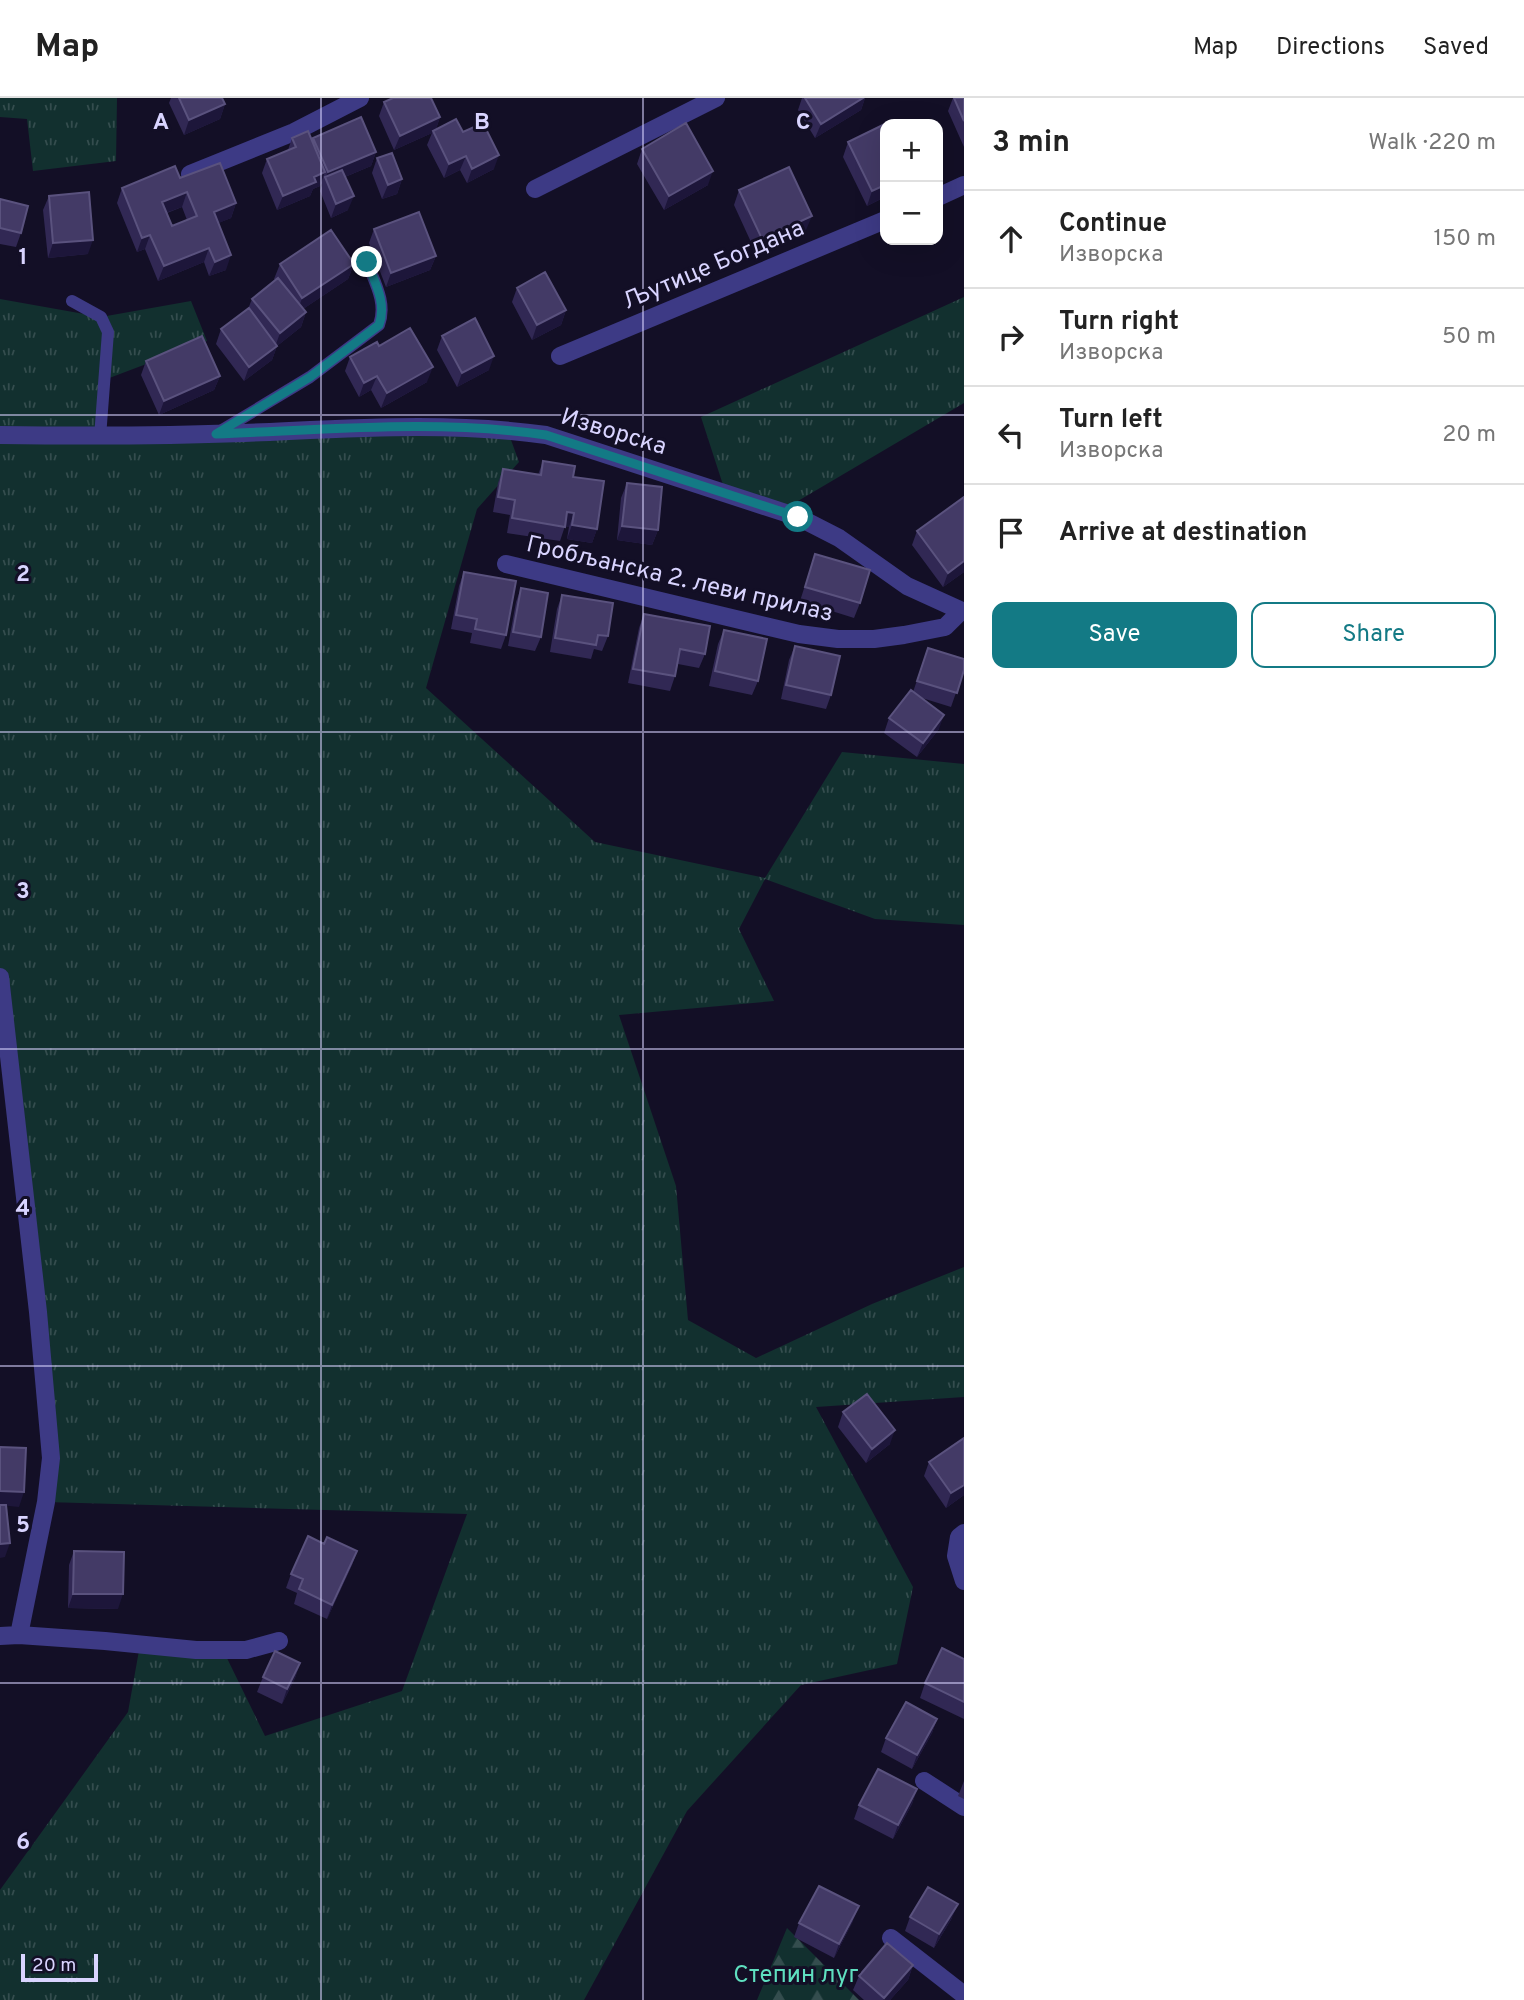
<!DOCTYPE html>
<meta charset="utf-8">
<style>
:root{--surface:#fff;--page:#f6f6f6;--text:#222;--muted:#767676;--line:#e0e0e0;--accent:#137a85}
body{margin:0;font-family:Overpass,sans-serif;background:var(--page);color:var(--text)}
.controls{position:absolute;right:21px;top:21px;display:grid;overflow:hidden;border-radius:14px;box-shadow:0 7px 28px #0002}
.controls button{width:63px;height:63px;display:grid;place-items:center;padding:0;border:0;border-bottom:2px solid var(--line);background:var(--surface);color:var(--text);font:35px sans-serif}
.scale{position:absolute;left:21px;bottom:18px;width:77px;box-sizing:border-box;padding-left:7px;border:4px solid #d9d4ff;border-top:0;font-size:19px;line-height:24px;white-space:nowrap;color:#d9d4ff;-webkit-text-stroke:5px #130f26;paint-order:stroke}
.stop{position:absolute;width:21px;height:21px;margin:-16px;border:5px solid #137a85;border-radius:50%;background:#fff}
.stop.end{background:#137a85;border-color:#fff;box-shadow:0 2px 7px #0008}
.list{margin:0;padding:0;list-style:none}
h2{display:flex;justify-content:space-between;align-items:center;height:91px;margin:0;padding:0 28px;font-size:30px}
h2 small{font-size:23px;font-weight:400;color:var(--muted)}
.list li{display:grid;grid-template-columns:46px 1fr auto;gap:21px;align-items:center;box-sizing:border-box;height:98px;padding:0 28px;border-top:2px solid var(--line)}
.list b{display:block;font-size:26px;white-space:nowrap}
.list p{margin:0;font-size:23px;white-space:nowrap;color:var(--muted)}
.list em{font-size:23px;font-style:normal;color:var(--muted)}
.actions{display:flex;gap:14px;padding:21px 28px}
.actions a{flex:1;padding:16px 0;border:2px solid var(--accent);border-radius:14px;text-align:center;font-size:24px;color:var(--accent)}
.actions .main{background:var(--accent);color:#fff}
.icon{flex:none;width:38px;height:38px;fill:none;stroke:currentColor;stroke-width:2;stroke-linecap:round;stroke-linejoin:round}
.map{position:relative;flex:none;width:964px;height:1902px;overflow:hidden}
header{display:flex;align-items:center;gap:42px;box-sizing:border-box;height:98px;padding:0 35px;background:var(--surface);border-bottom:2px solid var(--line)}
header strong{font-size:33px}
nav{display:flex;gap:38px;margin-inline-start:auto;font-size:24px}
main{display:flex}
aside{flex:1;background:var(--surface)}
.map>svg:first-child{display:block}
.grass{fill:url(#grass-tufts)}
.forest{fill:url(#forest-firs)}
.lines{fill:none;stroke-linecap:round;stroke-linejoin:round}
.service{stroke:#3d3a85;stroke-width:12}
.minor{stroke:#3d3a85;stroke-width:18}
.wall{fill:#312854;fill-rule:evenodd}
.shaded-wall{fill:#1d163a}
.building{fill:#433a66;stroke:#5a527e;stroke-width:2;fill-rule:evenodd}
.route{stroke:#137a85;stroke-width:9}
.grid{fill:none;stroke:#d9d4ff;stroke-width:2;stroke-opacity:0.55}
.labels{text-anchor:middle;stroke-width:6;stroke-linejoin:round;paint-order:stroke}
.street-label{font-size:24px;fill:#d9d4ff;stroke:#130f26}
.park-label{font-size:24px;fill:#5fe0c0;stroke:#130f26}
.grid-label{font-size:23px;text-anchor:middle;font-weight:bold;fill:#d9d4ff;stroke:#130f26;stroke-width:6;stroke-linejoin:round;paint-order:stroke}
</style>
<header>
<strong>Map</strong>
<nav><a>Map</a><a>Directions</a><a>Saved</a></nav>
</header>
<main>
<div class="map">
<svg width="964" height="1902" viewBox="0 0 964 1902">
<defs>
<pattern id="grass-tufts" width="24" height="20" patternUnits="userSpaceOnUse" patternTransform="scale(1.75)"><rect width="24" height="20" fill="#12302f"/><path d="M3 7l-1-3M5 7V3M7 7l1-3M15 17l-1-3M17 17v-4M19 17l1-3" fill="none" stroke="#344d4e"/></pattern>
<pattern id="forest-firs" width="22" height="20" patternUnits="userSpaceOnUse" patternTransform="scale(1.75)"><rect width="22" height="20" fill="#12302f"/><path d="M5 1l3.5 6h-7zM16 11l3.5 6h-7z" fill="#344d4e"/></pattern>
</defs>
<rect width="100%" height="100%" fill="#130f26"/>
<!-- grass -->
<path class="grass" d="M0,0H117L116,63L33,73L27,21L0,19Z
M964,199V305L781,413L725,393L701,319Z
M0,201L101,219L191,203L207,243L104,282L100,339L507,331L519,364L477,411L426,590L595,744L765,780L842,654L964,666V827L875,821L765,781L739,831L774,903L619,917L676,1088L688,1222L756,1260L872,1206L964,1169V1299L816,1309L913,1489L897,1566L801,1587L687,1713L584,1902H0V1792L128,1614L140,1547L223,1552L265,1638L402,1593L467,1416L46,1404L47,1311L0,917Z"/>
<!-- forest -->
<path class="forest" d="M787,1830L859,1902H757Z"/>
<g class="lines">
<!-- service -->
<path class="service" d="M72,203L101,219L108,234L100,339
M219,334L310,279L379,227C387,205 375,185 367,164"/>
<!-- minor -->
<path class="minor" d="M190,76L294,34L360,0
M535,91L716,0
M938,99L964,87
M560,258L885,122
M0,337C81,338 163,338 244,335C344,331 447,323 546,337L798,419L839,440L907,488L964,514
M506,466L799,536L838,541H874L904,537L945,529L961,513
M0,879L38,1214L51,1360L46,1404L19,1537
M964,1435L959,1439L956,1458L964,1483
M0,1538L19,1537L105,1543L196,1552H246L279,1543
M924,1683L964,1709
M891,1840L964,1897"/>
</g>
<!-- wall -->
<path class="wall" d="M171,0H222L225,6L220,21L184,37L169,5Z
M802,0H865L861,12L815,40L798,12Z
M953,0H964V49L948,13Z
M384,4L440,19L436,31L463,34L494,71L467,85L460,72L444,80L427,47L432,35L394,52L379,18Z
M885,26V99L867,108L843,59L848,44Z
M292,40L312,42L313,40L376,54L371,68L345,79L348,112L331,120L320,93L322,87L321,85L320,88L313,91L310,98L277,112L262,75L267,61L288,52Z
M642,51L708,87L664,112L637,66Z
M377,60L402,81L397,96L382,101L372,75Z
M180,80L236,105L231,120L218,125L226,172L209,178L204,164L158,183L145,151L137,154L117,105L122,90ZM182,109L187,122L172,128L167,115Z
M739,92L806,132L756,155L734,107Z
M49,98L88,156L48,160L43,112Z
M0,101L21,135L16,149L0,146Z
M374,131L436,158L430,172L386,189L369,145Z
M280,166H354L348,181L303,211L306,214L301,229L277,248L272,262L244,283L216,246L221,231L248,211L252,201L275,182L274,181Z
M517,190L566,212L561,227L532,242L512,204Z
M442,238L489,272L457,289L437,252Z
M379,248L427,284L381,310L371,292L359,299L345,273L350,259Z
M146,263L220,278L214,292L159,317L141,277Z
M543,363L573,379L597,431L592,445L567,441L569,429L565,428L560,443L507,435L510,417L493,414L498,385L503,371L538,377Z
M627,385L658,432L652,447L617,442L621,400Z
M964,399V474L943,489L912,447L917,433Z
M815,456L860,505L854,520L800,503Z
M464,474L506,537L501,551L470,545L472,535L451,531L459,488Z
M521,490L541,539L535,553L508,548L516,504Z
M562,497L608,538L602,553L594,551L591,561L550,554L557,511Z
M644,516L705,556L699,570L678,566L675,578L670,593L628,585L639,530Z
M724,532L758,583L752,597L709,588L718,546Z
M795,548L831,597L826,611L781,601L789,562Z
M928,550L964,572L951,609L922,600L939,631L917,659L884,635L889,620L913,594Z
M843,1314L890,1346L866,1365L838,1329Z
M964,1340V1397L946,1410L924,1378L929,1364Z
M324,1446L357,1453L352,1467L327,1521L294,1506L297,1495L286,1490L291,1476Z
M74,1453L118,1511L68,1510L69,1467Z
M964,1561V1621L920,1600L925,1585Z
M300,1565L295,1580L282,1606L257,1594L263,1579Z
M937,1621L932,1635L912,1671L881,1654L886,1640Z
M964,1683V1701L958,1698Z
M917,1691L912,1706L893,1741L854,1721L859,1707Z
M910,1819L952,1820L934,1850L905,1833Z
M853,1823L834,1860L794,1839L799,1825Z
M913,1867L908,1882L890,1902H864L853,1892L859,1878Z"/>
<!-- shaded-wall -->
<path class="shaded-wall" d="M863,0H865L861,12L815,40L821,26Z
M225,6L220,21L184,37L189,22Z
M440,19L435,34L433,33L432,35L394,52L400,38Z
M376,54L371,68L328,86L325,80L328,74Z
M499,57L494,71L467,85L472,71Z
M466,58L460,72L444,80L449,66Z
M713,73L708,87L664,112L669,98Z
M325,74L320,88L313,91L310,98L277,112L283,98L314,79Z
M402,81L397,96L382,101L388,87Z
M885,87V99L867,108L872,93Z
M187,94L182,109L157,118L162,104Z
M354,98L348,112L331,120L336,106Z
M236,105L231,120L209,129L214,114Z
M812,118L806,132L756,155L762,141Z
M150,137L145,151L137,154L142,140Z
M93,142L88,156L48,160L53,145Z
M209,150L204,164L158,183L164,168Z
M231,157L226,172L209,178L215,164Z
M436,158L430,172L386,189L391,175Z
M354,166L348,181L297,215L302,200Z
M566,212L561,227L532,242L537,227Z
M306,214L301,229L277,248L272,262L244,283L249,269L275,249L280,235Z
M494,258L489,272L457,289L462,275Z
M433,269L427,284L381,310L387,295Z
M220,278L214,292L159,317L164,303Z
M377,278L371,292L359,299L364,285Z
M567,414L574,415L569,429L562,428Z
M572,427L597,431L592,445L567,441Z
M622,428L658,432L652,447L617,442Z
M964,463V474L943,489L948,475Z
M944,617L939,631L917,659L923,645Z
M895,1332L890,1346L866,1365L872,1351Z
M964,1387V1397L946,1410L951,1395Z
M0,1393L24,1394L19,1409L0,1407Z
M10,1445L5,1459L0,1460V1446Z
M357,1453L352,1467L327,1521L332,1507Z
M73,1496H123L118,1511L68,1510Z
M300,1565L295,1580L282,1606L287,1591Z
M937,1621L932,1635L912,1671L917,1657Z
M917,1691L912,1706L893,1741L898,1727Z
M958,1806L952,1820L934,1850L939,1836Z
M859,1808L853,1823L834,1860L839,1846Z
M913,1867L908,1882L890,1902H883Z"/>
<!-- building -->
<path class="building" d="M179,0H222L225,6L189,22Z
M393,0H431L440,19L400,38L384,4Z
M805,0H863L821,26Z
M954,0H964V23Z
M361,19L376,54L328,74L313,40Z
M456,21L463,34L483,25L499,57L472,71L466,58L449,66L433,33Z
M891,23L892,26H885V87L872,93L848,44Z
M686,25L713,73L669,98L642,51Z
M308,33L325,74L314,79L316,84L283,98L267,61L296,49L292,40Z
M392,55L402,81L388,87L377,60Z
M220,65L236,105L214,114L231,157L215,164L209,150L164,168L150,137L142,140L122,90L175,68L180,80ZM187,94L197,118L172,128L162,104Z
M789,69L812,118L762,141L739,92Z
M342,72L354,98L336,106L325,79Z
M89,94L93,142L53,145L49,98Z
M0,101L28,108L21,135L0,130Z
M419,114L436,158L391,175L374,131Z
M331,132L354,166L302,200L280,166Z
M545,174L566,212L537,227L517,190Z
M278,180L306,214L280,235L252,201Z
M249,210L277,248L249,269L221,231Z
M475,220L494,258L462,275L442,238Z
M410,230L433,269L387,295L377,278L364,285L350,259L377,244L379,248Z
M202,238L220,278L164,303L146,263Z
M543,363L575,368L573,379L604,383L597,431L572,427L574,415L567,414L565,429L512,420L515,402L498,399L503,371L541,377Z
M627,385L662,389L658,432L622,428Z
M964,399V463L948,475L917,433Z
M815,456L870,472L860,505L805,489Z
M464,474L516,483L506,537L475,531L477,521L456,517Z
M521,490L548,495L541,539L513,534Z
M562,497L613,505L608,538L598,537L596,547L555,540Z
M644,516L710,528L705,556L680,551L675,578L633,571Z
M724,532L767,541L758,583L715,573Z
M795,548L840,558L831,597L786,587Z
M928,550L964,561V572L957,595L917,583Z
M911,592L944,617L923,645L889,620Z
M867,1296L895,1332L872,1351L843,1314Z
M964,1340V1387L951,1395L929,1364Z
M0,1349L26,1350L24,1394L0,1393Z
M0,1407H6L10,1445L0,1446Z
M308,1438L324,1446L327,1439L357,1453L332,1507L299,1491L303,1481L291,1476Z
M74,1453L124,1454L123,1496H73Z
M942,1550L964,1561V1604L925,1585Z
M275,1553L300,1565L287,1591L263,1579Z
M906,1604L937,1621L917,1657L886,1640Z
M878,1671L917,1691L898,1727L859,1707Z
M819,1788L859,1808L839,1846L799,1825Z
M928,1789L958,1806L939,1836L910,1819Z
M887,1845L913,1867L884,1900L859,1878Z"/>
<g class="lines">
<!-- route -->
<path class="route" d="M367,164C375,185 387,205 379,227L310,279L216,336C325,332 438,321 546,337L798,419"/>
</g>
<!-- grid -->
<path class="grid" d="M321,0V1902M643,0V1902M0,317H964M0,634H964M0,951H964M0,1268H964M0,1585H964"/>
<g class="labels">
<!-- street labels -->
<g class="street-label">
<text transform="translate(713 166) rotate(-23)" y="8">Љутице Богдана</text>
<text transform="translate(614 333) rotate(17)" y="8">Изворска</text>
<text transform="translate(680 480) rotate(13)" y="8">Гробљанска 2. леви прилаз</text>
</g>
<!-- park labels -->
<g class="park-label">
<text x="796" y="1884">Степин луг</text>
</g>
</g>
<g class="grid-label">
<text x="161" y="31">A</text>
<text x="482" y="31">B</text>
<text x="803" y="31">C</text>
<text x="23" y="166">1</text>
<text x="23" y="483">2</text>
<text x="23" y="800">3</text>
<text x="23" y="1117">4</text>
<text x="23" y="1434">5</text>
<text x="23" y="1751">6</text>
</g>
</svg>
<div class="controls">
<button>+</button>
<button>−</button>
</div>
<div class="scale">20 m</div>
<div class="stop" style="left:798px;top:419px"></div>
<div class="stop end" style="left:367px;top:164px"></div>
</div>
<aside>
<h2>3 min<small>Walk · 220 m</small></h2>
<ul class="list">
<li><svg class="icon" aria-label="ahead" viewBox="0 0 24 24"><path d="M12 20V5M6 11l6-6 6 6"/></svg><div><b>Continue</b><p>Изворска</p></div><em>150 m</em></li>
<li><svg class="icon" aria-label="right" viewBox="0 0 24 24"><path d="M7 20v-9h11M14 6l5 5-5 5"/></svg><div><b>Turn right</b><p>Изворска</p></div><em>50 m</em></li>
<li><svg class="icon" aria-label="left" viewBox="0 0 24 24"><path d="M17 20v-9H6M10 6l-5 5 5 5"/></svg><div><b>Turn left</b><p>Изворска</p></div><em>20 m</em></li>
<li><svg class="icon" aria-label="arrive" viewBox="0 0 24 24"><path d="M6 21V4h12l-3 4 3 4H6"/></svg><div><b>Arrive at destination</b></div></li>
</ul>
<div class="actions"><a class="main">Save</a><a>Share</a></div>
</aside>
</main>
